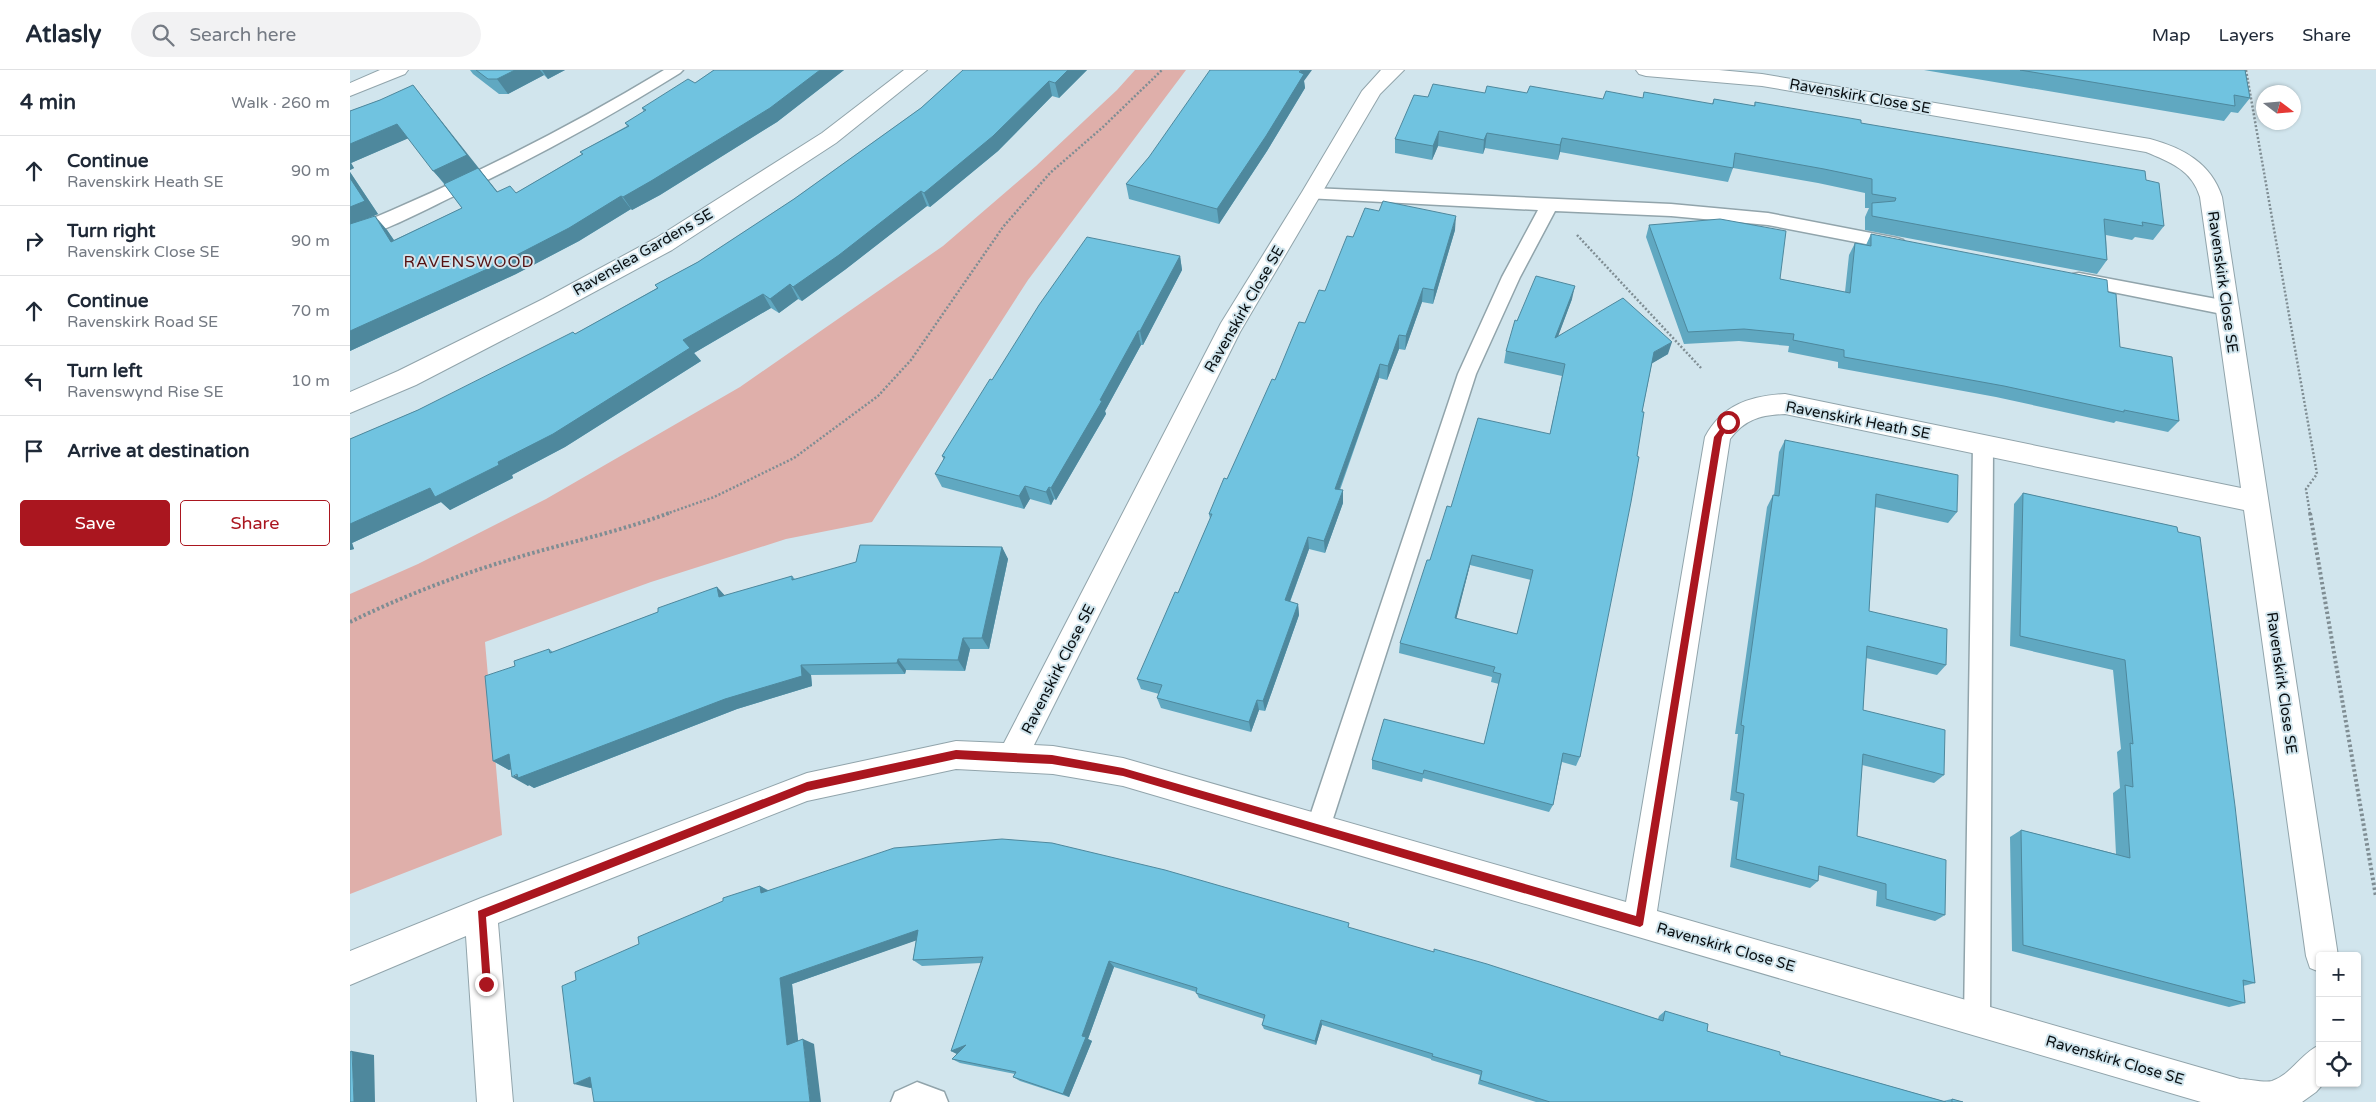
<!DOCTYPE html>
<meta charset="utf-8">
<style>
:root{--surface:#fff;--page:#f2f2f3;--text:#1f2937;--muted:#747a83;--line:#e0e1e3;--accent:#aa161f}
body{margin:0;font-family:"Varela Round",sans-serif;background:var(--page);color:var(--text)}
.controls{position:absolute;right:15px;bottom:15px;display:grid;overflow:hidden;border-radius:5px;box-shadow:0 1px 4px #0004}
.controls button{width:45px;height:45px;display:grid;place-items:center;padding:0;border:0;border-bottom:1px solid var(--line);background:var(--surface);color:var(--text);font:25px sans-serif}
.compass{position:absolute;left:1906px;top:15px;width:45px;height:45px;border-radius:50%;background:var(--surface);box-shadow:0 1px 4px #0004;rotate:106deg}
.stop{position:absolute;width:15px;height:15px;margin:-11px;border:4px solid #aa161f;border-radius:50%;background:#fff}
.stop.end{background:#aa161f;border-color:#fff;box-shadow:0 1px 5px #0008}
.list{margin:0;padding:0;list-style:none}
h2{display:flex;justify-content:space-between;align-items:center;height:65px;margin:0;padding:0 20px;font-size:21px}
h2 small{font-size:16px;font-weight:400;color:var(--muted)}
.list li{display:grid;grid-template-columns:32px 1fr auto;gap:15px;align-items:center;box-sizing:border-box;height:70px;padding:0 20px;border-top:1px solid var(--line)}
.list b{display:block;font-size:19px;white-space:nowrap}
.list p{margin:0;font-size:16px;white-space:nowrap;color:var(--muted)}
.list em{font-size:16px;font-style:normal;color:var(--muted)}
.actions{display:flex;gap:10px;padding:15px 20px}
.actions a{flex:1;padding:11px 0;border:1px solid var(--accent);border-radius:5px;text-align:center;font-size:18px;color:var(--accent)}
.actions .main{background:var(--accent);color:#fff}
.icon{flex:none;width:28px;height:28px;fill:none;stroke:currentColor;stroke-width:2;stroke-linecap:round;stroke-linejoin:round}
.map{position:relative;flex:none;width:2026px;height:1032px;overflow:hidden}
header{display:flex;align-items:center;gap:30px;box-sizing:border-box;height:70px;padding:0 25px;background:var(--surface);border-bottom:1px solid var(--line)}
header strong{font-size:24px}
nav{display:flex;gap:28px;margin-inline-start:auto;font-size:18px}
.search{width:350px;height:45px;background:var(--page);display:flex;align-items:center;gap:12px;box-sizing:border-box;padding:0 18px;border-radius:28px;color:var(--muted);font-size:19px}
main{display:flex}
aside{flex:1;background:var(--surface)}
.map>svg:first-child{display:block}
.green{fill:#dfafaa}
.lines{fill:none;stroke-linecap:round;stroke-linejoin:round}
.service-casing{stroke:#91a4ab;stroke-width:3}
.minor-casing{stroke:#91a4ab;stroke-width:2}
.path-far1{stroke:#7f8d93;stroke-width:2.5;stroke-dasharray:2 2;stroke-linecap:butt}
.path{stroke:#7f8d93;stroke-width:4;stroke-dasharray:2.5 2.5;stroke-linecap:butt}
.service{fill:#fff;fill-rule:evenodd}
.minor{fill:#fff;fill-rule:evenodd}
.wall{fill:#60a8c1;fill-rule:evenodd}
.shaded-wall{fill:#4e889d}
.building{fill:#70c3e0;stroke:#4e889d;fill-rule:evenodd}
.route{fill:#aa161f}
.labels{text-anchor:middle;stroke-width:4;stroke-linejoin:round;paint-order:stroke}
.street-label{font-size:15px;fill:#090f12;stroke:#d1e5ed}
.neighbourhood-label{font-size:16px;letter-spacing:1px;fill:#511;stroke:#d1e5ed}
</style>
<header>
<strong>Atlasly</strong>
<div class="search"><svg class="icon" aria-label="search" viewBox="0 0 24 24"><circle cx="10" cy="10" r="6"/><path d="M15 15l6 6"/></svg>Search here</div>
<nav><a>Map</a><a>Layers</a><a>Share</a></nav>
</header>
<main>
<aside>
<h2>4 min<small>Walk · 260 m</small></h2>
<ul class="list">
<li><svg class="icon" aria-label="ahead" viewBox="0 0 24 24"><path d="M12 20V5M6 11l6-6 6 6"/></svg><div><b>Continue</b><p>Ravenskirk Heath SE</p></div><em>90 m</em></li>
<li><svg class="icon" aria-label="right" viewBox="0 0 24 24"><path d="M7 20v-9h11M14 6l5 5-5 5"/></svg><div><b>Turn right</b><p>Ravenskirk Close SE</p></div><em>90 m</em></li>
<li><svg class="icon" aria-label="ahead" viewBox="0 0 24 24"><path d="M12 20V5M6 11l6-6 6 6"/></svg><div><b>Continue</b><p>Ravenskirk Road SE</p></div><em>70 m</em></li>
<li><svg class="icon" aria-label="left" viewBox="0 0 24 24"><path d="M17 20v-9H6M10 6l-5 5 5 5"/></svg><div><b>Turn left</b><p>Ravenswynd Rise SE</p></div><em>10 m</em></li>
<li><svg class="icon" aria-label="arrive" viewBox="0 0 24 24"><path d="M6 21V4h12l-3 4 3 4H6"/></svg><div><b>Arrive at destination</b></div></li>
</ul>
<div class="actions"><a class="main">Save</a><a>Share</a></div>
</aside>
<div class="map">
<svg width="2026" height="1032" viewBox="0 0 2026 1032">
<rect width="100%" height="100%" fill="#d1e5ed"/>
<!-- green -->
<path class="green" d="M785,0H836L678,210L522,452L436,469L301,512L135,572L152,765L0,824V524L68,494L196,429L390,317L593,176L686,96L767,20Z"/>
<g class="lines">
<!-- service casing -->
<g class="service-casing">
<path id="service" d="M314,0H333L330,3C256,49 181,90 102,127C69,143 35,161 0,171V158C109,113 213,61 314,0Z
M962,118L1321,134L1418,143L1547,168L1553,170L1556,174L1553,178L1547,180L1418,155L1321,146L1205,141L1170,207L1126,304L980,758L976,766L968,770L960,766L956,758L1108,304L1152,207L1188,140L956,128L954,124L956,120Z
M1729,203L1877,231L1883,233L1886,238L1883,243L1877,245L1723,214L1720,209L1723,204Z
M1633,367L1640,369L1643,375L1640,950L1636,959L1627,963L1618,959L1614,950L1623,375L1626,369Z
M567,1012L594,1022L598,1032H541L545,1022Z"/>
</g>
<!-- minor casing -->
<g class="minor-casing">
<path id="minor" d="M30,0H58L55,4L0,26V13Z
M554,0H577L486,73L322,180L209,241L66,315L0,343V322L48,301L193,229L306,168L472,63Z
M1031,0H1054L1030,24L890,262L684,675L703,676L773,688L1276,832L1355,367C1372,335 1400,326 1435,324L1891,418L1850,127C1842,100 1820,92 1796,82L1412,16L1296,6L1289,4L1286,0H1369L1412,4L1800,69C1833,78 1861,93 1872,127L1988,886H1970V902L1960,898L1956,886L1894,440L1435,344C1411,345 1395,349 1380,369L1307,841L1890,1009C1899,1009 1914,1013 1922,1011C1942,1004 1951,983 1970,975V1013H1974L1966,1022L1952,1032H1851L773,716L703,704L606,699L457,731L148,853L163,1032H127L116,866L0,915V881L131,828L457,703L606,671L654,673L871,253L952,122L1012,21Z"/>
</g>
<!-- path-far1 -->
<path class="path-far1" d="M1896,0L1967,404L1956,419L1960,444
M1227,165L1351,298
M316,444L364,427L444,388L528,326L561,290L653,157L700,103L753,57L812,0"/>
<!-- path -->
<path class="path" d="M1960,443L2026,827
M0,552C51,527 108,505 162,489C215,473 268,462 319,443"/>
<!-- service -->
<use href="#service" class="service"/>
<!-- minor -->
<use href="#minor" class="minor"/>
</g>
<!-- wall -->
<path class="wall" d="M120,0H215L198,9L194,5L158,24H149L123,4Z
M364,0H494L427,52L310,125L282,140L281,139L229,171L166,204L0,281V102L28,144L18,148L37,160L44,170L112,138L94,114L58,68L1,93L4,98L0,100V41L30,30L147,122L166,123L232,84L230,82L277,56L275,53L294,42L292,38L345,13Z
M613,0H737L709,28L702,26L648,81L591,128L580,137L577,136L496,199L452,231L448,229L429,243L421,238L344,283L351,291L215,377L162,405L163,408L100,440L91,432L2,473L4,479L0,480V369L68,340L225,264L307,218L305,215L348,192L444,129L571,38Z
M1574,0H1895L1900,28L1888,43L1881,42L1874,51Z
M954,11L955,18L917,81L869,154L779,129L776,114Z
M1135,23H1177L1253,29L1293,28L1362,34L1364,29L1404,36L1405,32L1796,110L1814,156L1803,170L1785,167L1782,170L1756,165L1757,190L1747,204L1515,160V147L1519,138H1515V123L1468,113L1383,98L1378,112L1210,82L1208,90L1135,78L1133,84L1088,76L1082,90L1045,83V69L1078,27Z
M1299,155L1430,209L1495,222L1499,185L1505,173L1516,175L1521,164L1758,222L1770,277L1829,351L1818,362L1766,351L1764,353L1646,327L1488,298V292L1438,282L1439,276L1389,271L1334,274L1296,167Z
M1105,160L1083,234L1072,232L1055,280L1049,279L1037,310L1029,308L990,420L993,433L975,483L959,479L940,532L948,534L949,545L915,641L909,640L901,662L811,638L807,628L809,624L791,619L787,609L828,523L860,449L859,444L877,409L925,310L955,253L975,221L1003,167Z
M830,186L832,200L793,275H791L755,341L756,344L706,430L704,429L701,435L680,429L674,439L592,417L585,404L594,390L592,386L642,310Z
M1222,229L1208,266L1318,284L1302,293L1292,342L1230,687L1226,696L1212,692L1203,735L1199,742L1073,708L1072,712L1022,699V690L1134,674L1149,614L1141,612L1142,607L1049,583L1050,573L1080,490L1101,437L1200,364L1212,306L1154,293L1156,281L1167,251ZM1120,495L1181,510L1167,564L1106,549Z
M1435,370L1607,442L1598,453L1525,437L1519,541L1596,595L1587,605L1516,588L1513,640L1594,705L1584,713L1512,695L1507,766L1595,845L1585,851L1526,836L1527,821L1469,805L1468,811L1460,818L1380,797L1388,732L1380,730L1388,664H1385L1417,437L1423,425H1424L1429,382Z
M1673,423L1827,457L1905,913L1893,916L1895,933L1879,937L1662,881L1660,767L1671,760L1766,784L1763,723L1770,718L1767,682L1771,679L1763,600L1660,576L1664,434Z
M652,477L658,489L639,579H620L615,601L556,600L555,604L461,605L462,616L387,639L184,718L179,715L178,716L161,699L159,700L143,691L165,596L199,579L203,582L308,542L367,517L375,526L442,506L445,509Z
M410,816L418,820L1000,858L1308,949L1309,946L1315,941L1357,961L1430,985L1593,1031L1602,1029L1613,1032H1186L1128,1014L1130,1005L1081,990V989L972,955L966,975L914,959L912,955L914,949L849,928L846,922L764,897L738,969L742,971L719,1027L670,1011L663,1007L665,1004L610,993L602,989L607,984L601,981L631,893L572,896L563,890L566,870L442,914L448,971L464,974L240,1018L226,910L289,874Z"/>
<!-- shaded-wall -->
<path class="shaded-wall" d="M165,0H190L194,5L158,24L147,9Z
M192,0H215L198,9Z
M470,0H494L427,52L310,125L282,140L273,127Z
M718,0H737L709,28L705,13Z
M951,0H962L954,11L955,18L917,81L869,154L867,139Z
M699,11L702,26L648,81L580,137L574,123Z
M63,15L158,135L95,114L83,101Z
M47,54L59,68L1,93L4,98L0,100V74Z
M1089,61L1088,76L1082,90L1083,76Z
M1137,63L1135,78L1133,84L1134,70Z
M1212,68L1210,82L1208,90L1210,75Z
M0,102L28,144L0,156Z
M571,121L577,136L496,199L452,231L443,217Z
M271,126L281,139L229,171L166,204L0,281V261Z
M25,146L37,160L54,185L41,172Z
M1106,146L1105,160L1083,234L1084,220Z
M830,186L832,200L793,275L790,261Z
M440,214L448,229L429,243L420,229Z
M1225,216L1222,229L1203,280L1205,268Z
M1073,218L1072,232L1055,280L1056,266Z
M413,224L421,238L344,283L351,291L215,377L162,405L163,408L100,440L91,432L2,473L4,479L0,480V454L80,418L148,392L333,270Z
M788,261L791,275L755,341L756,344L706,430L701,418Z
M1049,265V279L1037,310L1038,296Z
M1322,272L1318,284L1301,294L1304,282Z
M1030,294L1029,308L985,431V419Z
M675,416L680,429L674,439L669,426Z
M699,417L704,429L701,435L696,422Z
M993,420V433L975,483L974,471Z
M958,467L959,479L936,542L935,530Z
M652,477L658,489L639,579L632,568Z
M1122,485L1120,495L1104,558L1105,548Z
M367,517L378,529L369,527Z
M948,534L949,545L915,641L913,631Z
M613,568L620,579L615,601L608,590Z
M548,589L556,600L555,604L547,593Z
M451,595L461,605L462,616L387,639L184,718L179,715L178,716L162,707Z
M907,630L909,640L901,662L899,652Z
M159,684L175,694L159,700L143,691Z
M410,816L422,823H411Z
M568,860L576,867L442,914L449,979L437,975L430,908Z
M759,891L764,897L738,969L742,971L719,1027L713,1024L732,966Z
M971,950L972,955L966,975L965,971Z
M453,969L464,974L471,1032H460Z
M616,975L609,985L601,981Z
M2,981L24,985L25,1032H4Z
M240,1007L256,1011L240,1018L224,1014Z"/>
<!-- building -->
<path class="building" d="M126,0H165L147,9H138Z
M364,0H470L420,38L301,111L273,127L271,126L219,158L155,191L0,261V154L25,146L41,172L112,138L94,114L128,98L147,122L160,116L166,123L233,84L230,82L279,56L275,53L296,40L292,38L338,9L345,13Z
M613,0H718L705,13L699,11L643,66L585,114L574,123L571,121L489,185L443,217L440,214L420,229L413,224L333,270L340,278L203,364L148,392L149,395L85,427L80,418L0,454V369L68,340L223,262L225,264L308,218L305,215L348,192L444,129L571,38Z
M860,0H951L949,2L954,4L916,66L867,139L776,114L799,87Z
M1670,0H1895L1900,28L1884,25L1885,36Z
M1083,14L1135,23L1137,16L1177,23L1180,16L1253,29L1256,21L1293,28L1294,22L1363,34L1364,29L1405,36V32L1511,50V53L1795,101L1796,110L1809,113L1814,156L1792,152L1793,156L1754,149L1757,190L1522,146V133L1545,131L1546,128L1522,124V109L1474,99L1385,83L1383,98L1212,68L1210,75L1137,63L1134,70L1089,61L1083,76L1045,69L1064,25L1078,27Z
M63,15L117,85L83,101L47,54L0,74V41L30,30Z
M0,108L15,131L0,137Z
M1033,131L1106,146L1084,220L1073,218L1056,266L1049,265L1038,296L1030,294L985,419L993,420L974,471L958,467L935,530L948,534L913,631L907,630L899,652L807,628L812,615L787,609L825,522L828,523L862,444H859L874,408L877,409L922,309L925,310L949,252L955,253L969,220L975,221L997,166L1003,167L1015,138L1029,141Z
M1370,149L1436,161L1430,209L1500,223L1505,173L1521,176V164L1757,210L1758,222L1766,224L1770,277L1822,287L1829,351L1774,340V342L1654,316L1494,287V280L1443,270L1444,264L1394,259L1338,262L1299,155Z
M737,167L830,186L790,261H788L750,330L752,331L701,418L699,417L696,422L675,416L669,426L585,404L595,387L592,386L640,309L642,310L689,235Z
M1186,206L1225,216L1205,268L1273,228L1322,272L1304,282L1292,342H1294L1287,386L1289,387L1281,432L1230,687L1213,683L1203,735L1074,700L1073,704L1022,690L1034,649L1134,674L1151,604L1143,602L1145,597L1050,573L1077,490H1080L1097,436L1101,437L1128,348L1200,364L1215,294L1156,281L1165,250L1167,251ZM1122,485L1183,500L1167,564L1105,548Z
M1435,370L1608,405L1607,442L1526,424L1519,541L1597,559L1596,595L1517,576L1513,640L1595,660L1594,705L1513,684L1507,766L1596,790L1595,845L1536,829V814L1469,796L1468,811L1386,789L1394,724L1386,722L1394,656L1391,655L1423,425L1429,426Z
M1673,423L1827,457L1828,462L1850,467L1885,736L1905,913L1893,910L1895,933L1673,875L1671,760L1780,788L1775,715L1783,717L1780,673L1783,674L1775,590L1670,566Z
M510,475L652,477L632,568H613L608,590L548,589L547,593L451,595L452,606L375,629L168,708L167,704L162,707L159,684L143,691L135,606L165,596L164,591L199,579L200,583L308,542V538L367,517L369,527L442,506V510L506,492Z
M652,769L702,773L815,800L999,853L998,857L1084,882V879L1137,894L1313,951L1315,941L1358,954L1357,961L1430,982V985L1596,1032H1200L1130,1010L1132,1001L1082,986L1083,984L971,950L965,971L912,955L915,945L846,923L847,918L759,891L732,966L736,967L713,1024L663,1007L666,1002L602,989L616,975L601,981L633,887L563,890L568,860L430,908L437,975L453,969L460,1032H244L240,1007L224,1014L212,916L226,910L225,902L289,874L288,867L373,831V828L410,816L411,823L544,778Z
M2,981L4,1032H0V982Z
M1602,1029L1613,1032H1602Z"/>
<!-- route -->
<path class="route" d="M1378,349L1381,352L1372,367L1293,855L1290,857L773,706L702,694L606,689L457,721L136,847L141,914L140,917H133L128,841L457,712L606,680L702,685L773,698L1286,846L1364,367Z"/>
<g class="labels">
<!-- street labels -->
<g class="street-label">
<text transform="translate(1510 26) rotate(10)" y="5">Ravenskirk Close SE</text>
<text transform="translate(293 182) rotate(-30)" y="5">Ravenslea Gardens SE</text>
<text transform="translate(1873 212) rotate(82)" y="5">Ravenskirk Close SE</text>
<text transform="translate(894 239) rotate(-60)" y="5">Ravenskirk Close SE</text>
<text transform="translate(1508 350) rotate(11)" y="5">Ravenskirk Heath SE</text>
<text transform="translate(708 599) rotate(-63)" y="5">Ravenskirk Close SE</text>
<text transform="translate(1932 613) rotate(82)" y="5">Ravenskirk Close SE</text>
<text transform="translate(1376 877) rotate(16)" y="5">Ravenskirk Close SE</text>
<text transform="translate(1765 990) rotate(16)" y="5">Ravenskirk Close SE</text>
</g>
<!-- neighbourhood labels -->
<g class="neighbourhood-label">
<text x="119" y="197">RAVENSWOOD</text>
</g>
</g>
</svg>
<div class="controls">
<button>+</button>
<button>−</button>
<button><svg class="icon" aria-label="locate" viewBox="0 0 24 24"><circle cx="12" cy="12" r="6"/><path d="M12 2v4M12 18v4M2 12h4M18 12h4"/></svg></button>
</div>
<svg class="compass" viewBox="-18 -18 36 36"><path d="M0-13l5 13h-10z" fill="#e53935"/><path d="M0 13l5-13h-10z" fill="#747a83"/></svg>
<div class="stop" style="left:1378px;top:352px"></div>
<div class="stop end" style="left:136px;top:914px"></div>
</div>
</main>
